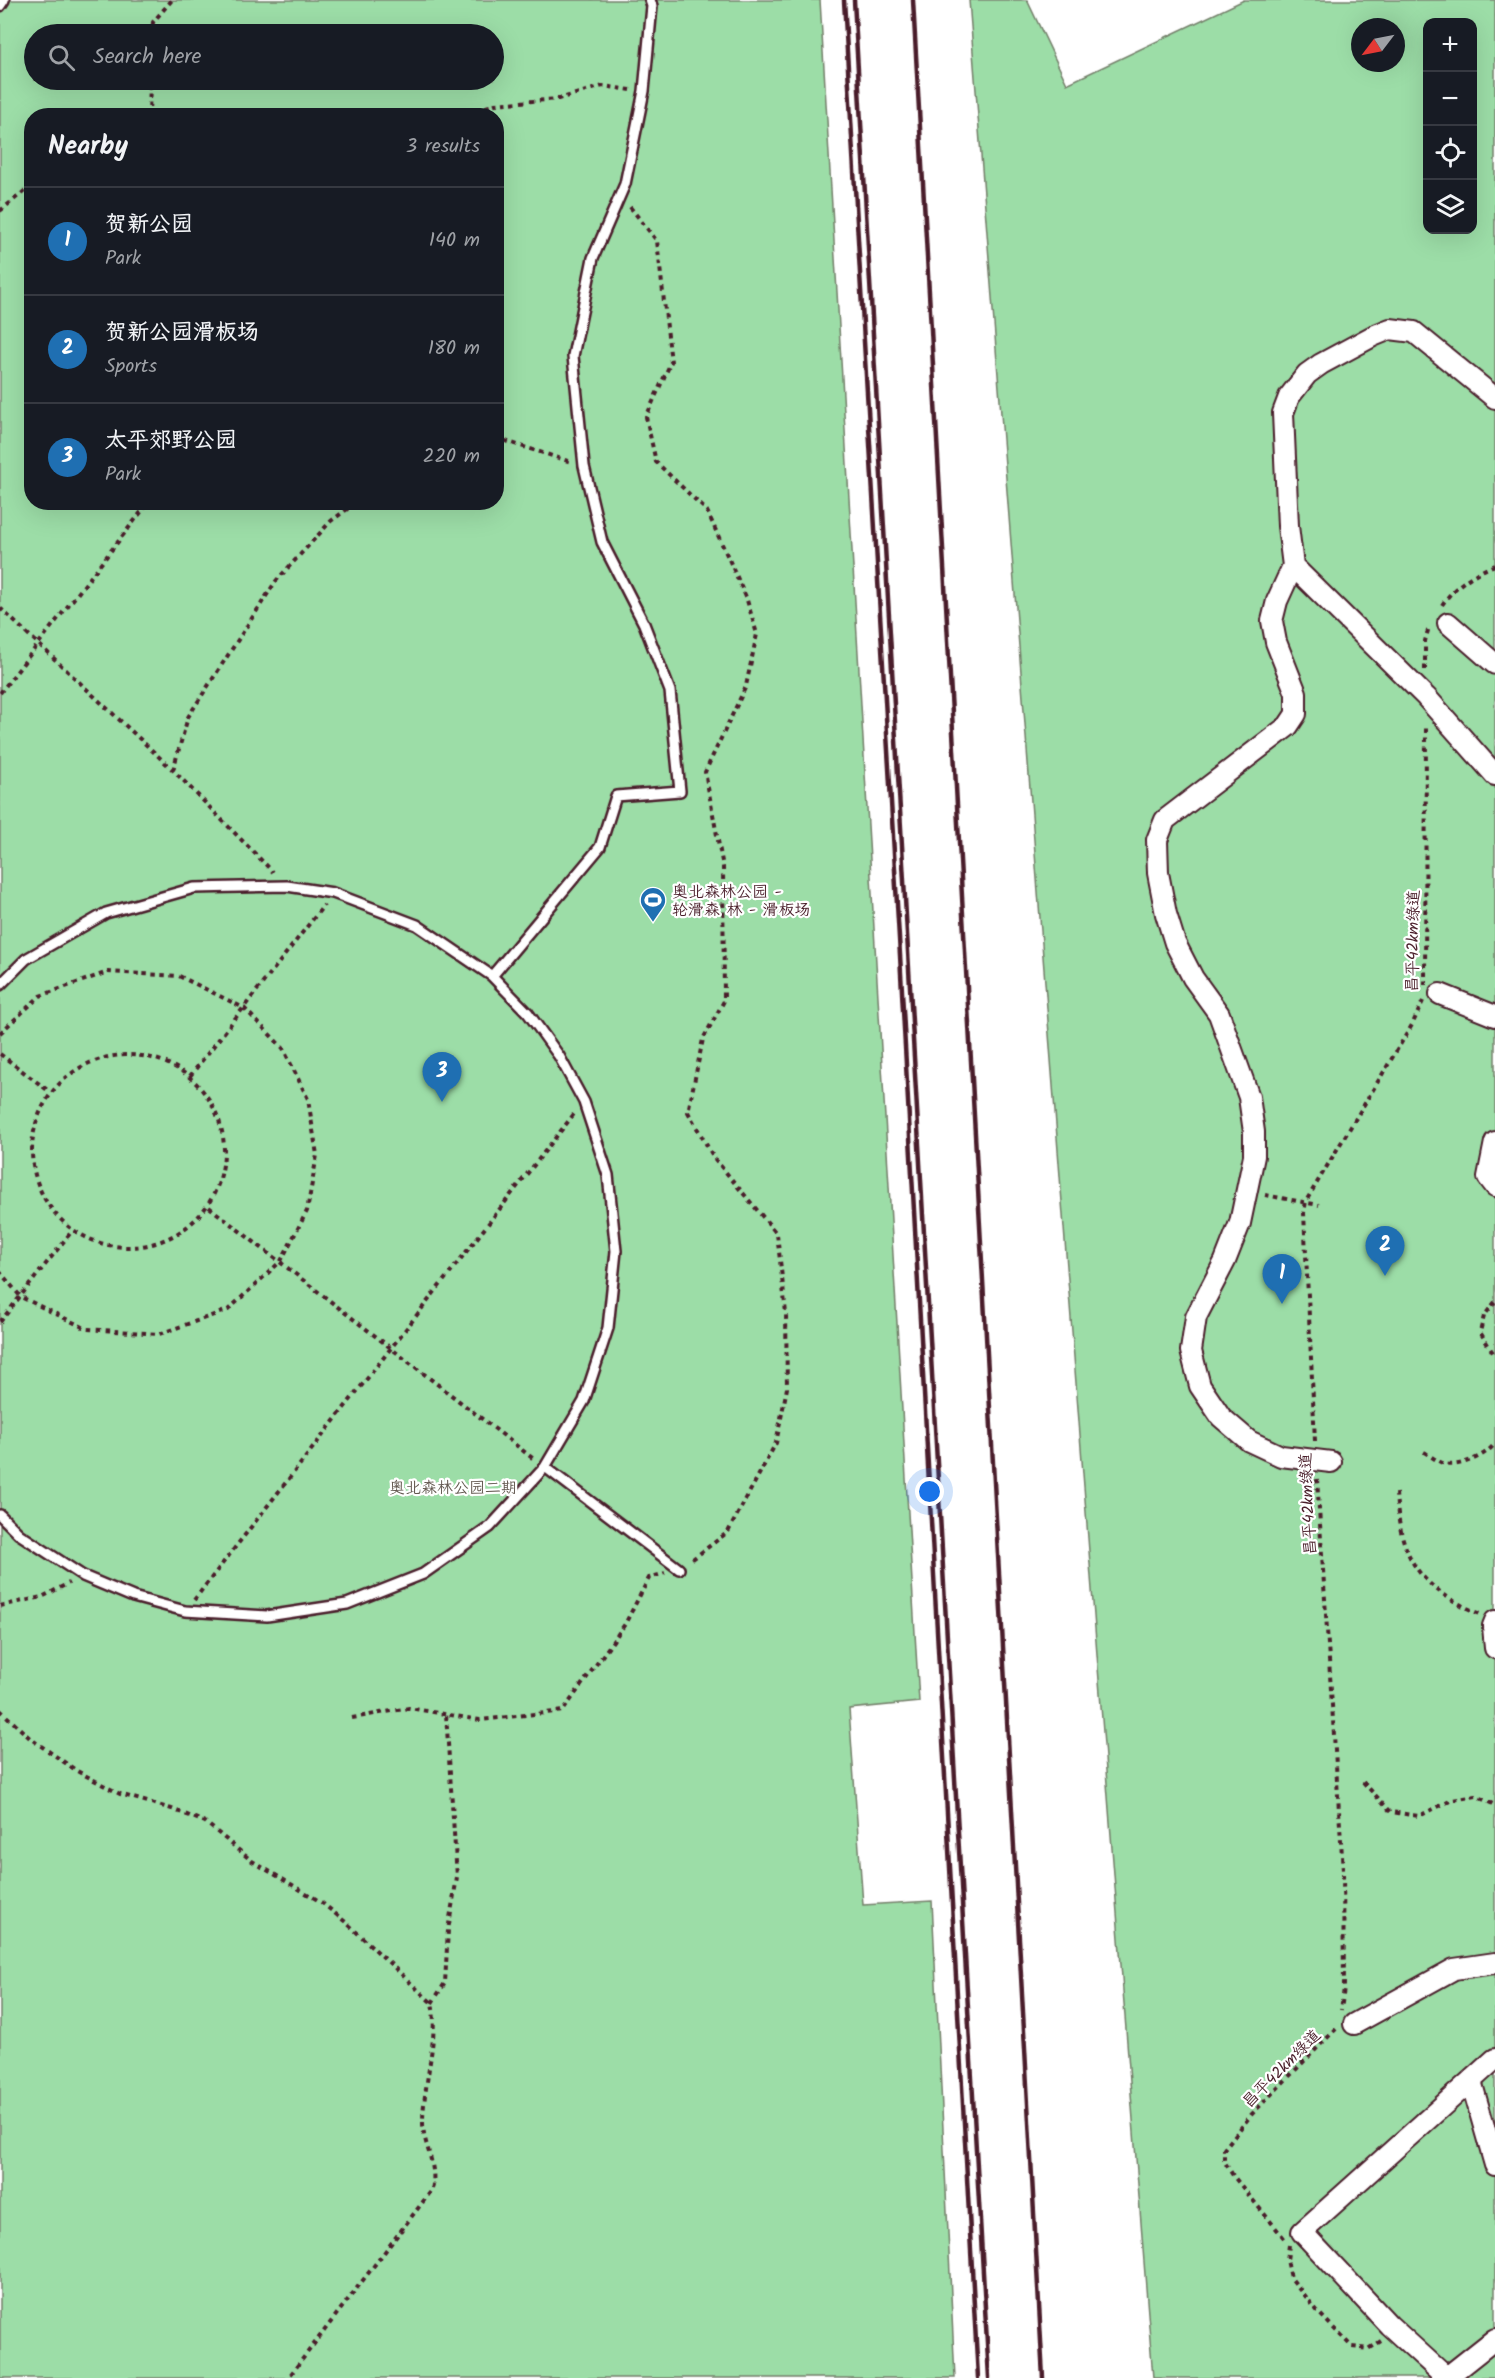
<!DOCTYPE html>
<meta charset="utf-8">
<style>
:root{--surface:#171b24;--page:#20242c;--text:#f1f3f6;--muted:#9ea1a6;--line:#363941;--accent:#1f6fb2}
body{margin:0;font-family:Kalam,"LXGW WenKai TC",sans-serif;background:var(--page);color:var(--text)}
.controls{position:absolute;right:18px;top:18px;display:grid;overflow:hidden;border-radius:12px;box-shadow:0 6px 24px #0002}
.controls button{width:54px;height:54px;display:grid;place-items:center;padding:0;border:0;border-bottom:2px solid var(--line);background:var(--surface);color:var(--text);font:30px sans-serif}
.compass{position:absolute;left:1351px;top:18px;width:54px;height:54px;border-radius:50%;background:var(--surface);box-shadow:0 6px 24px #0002;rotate:238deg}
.you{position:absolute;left:930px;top:1492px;width:21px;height:21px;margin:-15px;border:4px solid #fff;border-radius:50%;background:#1a73e8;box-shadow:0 0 0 9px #1a73e833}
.badge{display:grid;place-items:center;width:39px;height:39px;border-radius:50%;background:var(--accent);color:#fff;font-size:20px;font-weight:700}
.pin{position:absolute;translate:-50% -50px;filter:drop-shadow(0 2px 3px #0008)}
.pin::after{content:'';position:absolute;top:32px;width:21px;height:18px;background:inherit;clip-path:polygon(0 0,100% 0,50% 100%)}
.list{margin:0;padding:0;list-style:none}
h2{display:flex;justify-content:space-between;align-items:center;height:78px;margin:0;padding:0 24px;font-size:26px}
h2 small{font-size:20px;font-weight:400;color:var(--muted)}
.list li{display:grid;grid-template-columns:39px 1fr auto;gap:18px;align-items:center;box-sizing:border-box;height:108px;padding:0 24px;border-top:2px solid var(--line)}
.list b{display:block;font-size:22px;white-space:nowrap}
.list p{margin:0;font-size:20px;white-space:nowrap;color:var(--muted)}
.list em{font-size:20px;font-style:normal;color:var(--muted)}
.icon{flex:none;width:33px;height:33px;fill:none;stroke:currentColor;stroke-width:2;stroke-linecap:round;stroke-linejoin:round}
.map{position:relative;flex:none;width:1495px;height:2378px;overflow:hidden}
.search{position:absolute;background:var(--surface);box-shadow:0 6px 24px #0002;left:24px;top:24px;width:480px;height:66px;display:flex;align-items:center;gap:15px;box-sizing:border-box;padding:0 21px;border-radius:33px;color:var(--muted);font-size:22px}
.panel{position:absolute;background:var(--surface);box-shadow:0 6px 24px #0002;left:24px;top:108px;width:480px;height:402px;border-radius:24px}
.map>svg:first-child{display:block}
.green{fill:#9cdda7;stroke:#737e69;stroke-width:1.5;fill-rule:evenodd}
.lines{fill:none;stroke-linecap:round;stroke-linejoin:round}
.lane-casing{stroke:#4a1f2b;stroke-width:14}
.street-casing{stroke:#4a1f2b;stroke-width:24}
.path{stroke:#4a1f2b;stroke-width:4;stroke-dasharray:4.5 4.5;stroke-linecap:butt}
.lane{stroke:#fff;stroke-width:9}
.street{stroke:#fff;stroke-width:20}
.rail{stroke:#4a1f2b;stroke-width:4.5}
.labels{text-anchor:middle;stroke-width:4.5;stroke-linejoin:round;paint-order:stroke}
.poi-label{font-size:16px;fill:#4a1f2b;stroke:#fff;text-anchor:start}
.street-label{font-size:16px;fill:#4a1f2b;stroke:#fff}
.park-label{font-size:16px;fill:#635850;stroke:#fff}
</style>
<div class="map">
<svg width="1495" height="2378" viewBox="0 0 1495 2378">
<rect width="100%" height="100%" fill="#fff"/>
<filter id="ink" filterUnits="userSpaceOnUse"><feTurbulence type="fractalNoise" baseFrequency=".0167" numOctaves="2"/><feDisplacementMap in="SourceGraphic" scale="12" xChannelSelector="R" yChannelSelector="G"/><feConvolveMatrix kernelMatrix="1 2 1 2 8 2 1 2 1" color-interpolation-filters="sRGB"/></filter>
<g filter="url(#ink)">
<!-- green -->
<path class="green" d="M0,0H820L919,1702L849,1709L863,1905L932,1901L955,2378H0ZM34,34H494V80H34ZM32,116H496V502H32Z
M969,0H1027L1067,84L1244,0H1495V2378H1153ZM1428,22H1472V230H1428ZM1360,27H1396V63H1360Z"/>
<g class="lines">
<!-- lane casing -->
<g class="lane-casing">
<path id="lane" d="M0,6L4,0
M492,976L600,847L616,796L680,791L670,691L644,624L602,542L584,466L573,356L593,258L625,184L644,91L652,6L650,0
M0,985L26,959L106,913L194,888L287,886L333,893L417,925L492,976L528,1013L559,1056L584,1102L608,1175L616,1251L608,1328L584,1401L545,1467L490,1527L423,1574L347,1604L267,1616L185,1611L133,1597L83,1576L19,1534L0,1515
M545,1467L679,1569"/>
</g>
<!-- street casing -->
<g class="street-casing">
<path id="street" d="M1293,566L1426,697L1495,775
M1448,623L1495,664
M1440,994L1495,1016
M1495,1142L1488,1177L1495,1186
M1331,1462L1281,1456L1249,1441L1221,1417L1200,1386L1191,1351L1196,1317L1225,1261L1240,1223L1254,1156V1132L1249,1097L1219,1014L1193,978L1175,943L1166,914L1158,873L1157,840L1165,820L1288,726L1296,714V693L1276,642L1272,621L1277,601L1293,566L1288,526L1283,413L1289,397L1307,374L1321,364L1373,336L1390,329L1414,332L1495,398
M1495,1621L1493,1626L1495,1648
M1354,2024L1454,1969L1495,1963
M1471,2081L1495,2165
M1447,2377L1495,2339
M1447,2378L1389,2325L1302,2232L1495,2059"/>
</g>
<!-- path -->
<path class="path" d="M152,34L153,22L172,0
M149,116L150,80
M460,116L495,104L558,99L603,86L631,90
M630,207L657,241L671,362L646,417L656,462L707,511L746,597L757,634L746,686L705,772L723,867L724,1001L703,1039L688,1112L714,1158L777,1234L786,1313L787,1388L776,1443L728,1532L690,1561
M0,211L32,185
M496,438L571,462
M1442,605C1455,585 1473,574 1495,565
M0,608L173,770L273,872
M1425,670V641L1429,627
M0,693L149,502
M173,770L188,717L276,581L331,521L357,502
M1425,985L1426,725
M0,1033L40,996L108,972L179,976L244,1008L283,1048L308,1099L317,1155L307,1211L281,1261L228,1310L159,1334L87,1329L21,1297L0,1272
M0,1054L50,1092
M32 1151a96 96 0 1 1 192 0a96 96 0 1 1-192 0Z
M190,1076L324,905
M1265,1195L1319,1205
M209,1207L535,1460
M1495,1302L1484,1316L1480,1332L1495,1356
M0,1322L72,1231
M1315,1441L1304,1213L1306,1201L1412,1025L1423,1001
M1424,1452C1431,1456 1438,1462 1445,1464C1459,1468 1488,1455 1495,1443
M1317,1479L1343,1871L1344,1988L1341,2010
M1396,1493C1400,1560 1419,1587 1480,1614
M194,1600L574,1114
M0,1606L42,1597L69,1583
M0,1710L31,1739L77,1771L120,1794L172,1809L205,1822L252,1861L321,1902L348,1924L432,2003C439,2035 423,2086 423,2122C423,2147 438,2163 432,2190L288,2378
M352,1718L409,1708L480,1720L563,1711L625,1624L649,1578L665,1573
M1363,1782L1391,1812L1419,1816L1452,1800L1476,1796L1495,1805
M432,2003L445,1983L448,1930L457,1877L446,1714
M1284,2238L1234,2177L1224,2161V2149L1251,2115L1336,2029
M1289,2245L1287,2260L1291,2278L1319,2313L1352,2347L1369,2349L1381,2341"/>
<!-- lane -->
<use href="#lane" class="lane"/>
<!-- street -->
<use href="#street" class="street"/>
<!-- rail -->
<path class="rail" d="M844,0L900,955L978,2378
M854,0L989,2378
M913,0L1043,2378"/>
</g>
</g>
<!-- icons -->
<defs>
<g id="stadium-pin" transform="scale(1.35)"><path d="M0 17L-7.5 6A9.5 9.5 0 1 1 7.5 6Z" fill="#1f6fb2" stroke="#fff"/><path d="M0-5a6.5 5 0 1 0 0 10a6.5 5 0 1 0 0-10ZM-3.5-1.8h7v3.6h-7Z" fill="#fff"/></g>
</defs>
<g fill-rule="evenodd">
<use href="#stadium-pin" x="653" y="900"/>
</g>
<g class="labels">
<!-- poi labels -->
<g class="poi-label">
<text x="672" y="897">奥北森林公园 -<tspan x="672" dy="18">轮滑森 林 - 滑板场</tspan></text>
</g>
<!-- street labels -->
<g class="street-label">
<text transform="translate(1412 941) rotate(-89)" y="6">昌平42km绿道</text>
<text transform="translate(1307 1504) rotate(-93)" y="6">昌平42km绿道</text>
<text transform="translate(1281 2068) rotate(-45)" y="6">昌平42km绿道</text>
</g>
<!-- park labels -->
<g class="park-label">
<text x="453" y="1493">奥北森林公园二期</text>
</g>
</g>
</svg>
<div class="controls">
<button>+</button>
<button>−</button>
<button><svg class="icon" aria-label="locate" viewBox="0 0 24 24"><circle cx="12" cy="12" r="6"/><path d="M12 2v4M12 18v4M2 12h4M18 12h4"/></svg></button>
<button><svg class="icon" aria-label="layers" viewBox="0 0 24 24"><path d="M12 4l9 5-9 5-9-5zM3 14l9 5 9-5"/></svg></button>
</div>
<svg class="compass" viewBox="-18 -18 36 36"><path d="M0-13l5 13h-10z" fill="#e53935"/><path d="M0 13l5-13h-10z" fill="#9ea1a6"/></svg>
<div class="you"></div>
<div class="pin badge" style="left:1282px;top:1304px">1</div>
<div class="pin badge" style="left:1385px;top:1276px">2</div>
<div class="pin badge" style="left:442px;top:1102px">3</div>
<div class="search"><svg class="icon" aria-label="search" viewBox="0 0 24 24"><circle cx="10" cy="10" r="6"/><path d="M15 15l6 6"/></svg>Search here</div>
<section class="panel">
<h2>Nearby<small>3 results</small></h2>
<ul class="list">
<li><span class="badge">1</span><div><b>贺新公园</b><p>Park</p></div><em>140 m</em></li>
<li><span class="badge">2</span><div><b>贺新公园滑板场</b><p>Sports</p></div><em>180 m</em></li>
<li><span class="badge">3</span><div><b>太平郊野公园</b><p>Park</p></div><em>220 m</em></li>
</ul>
</section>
</div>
